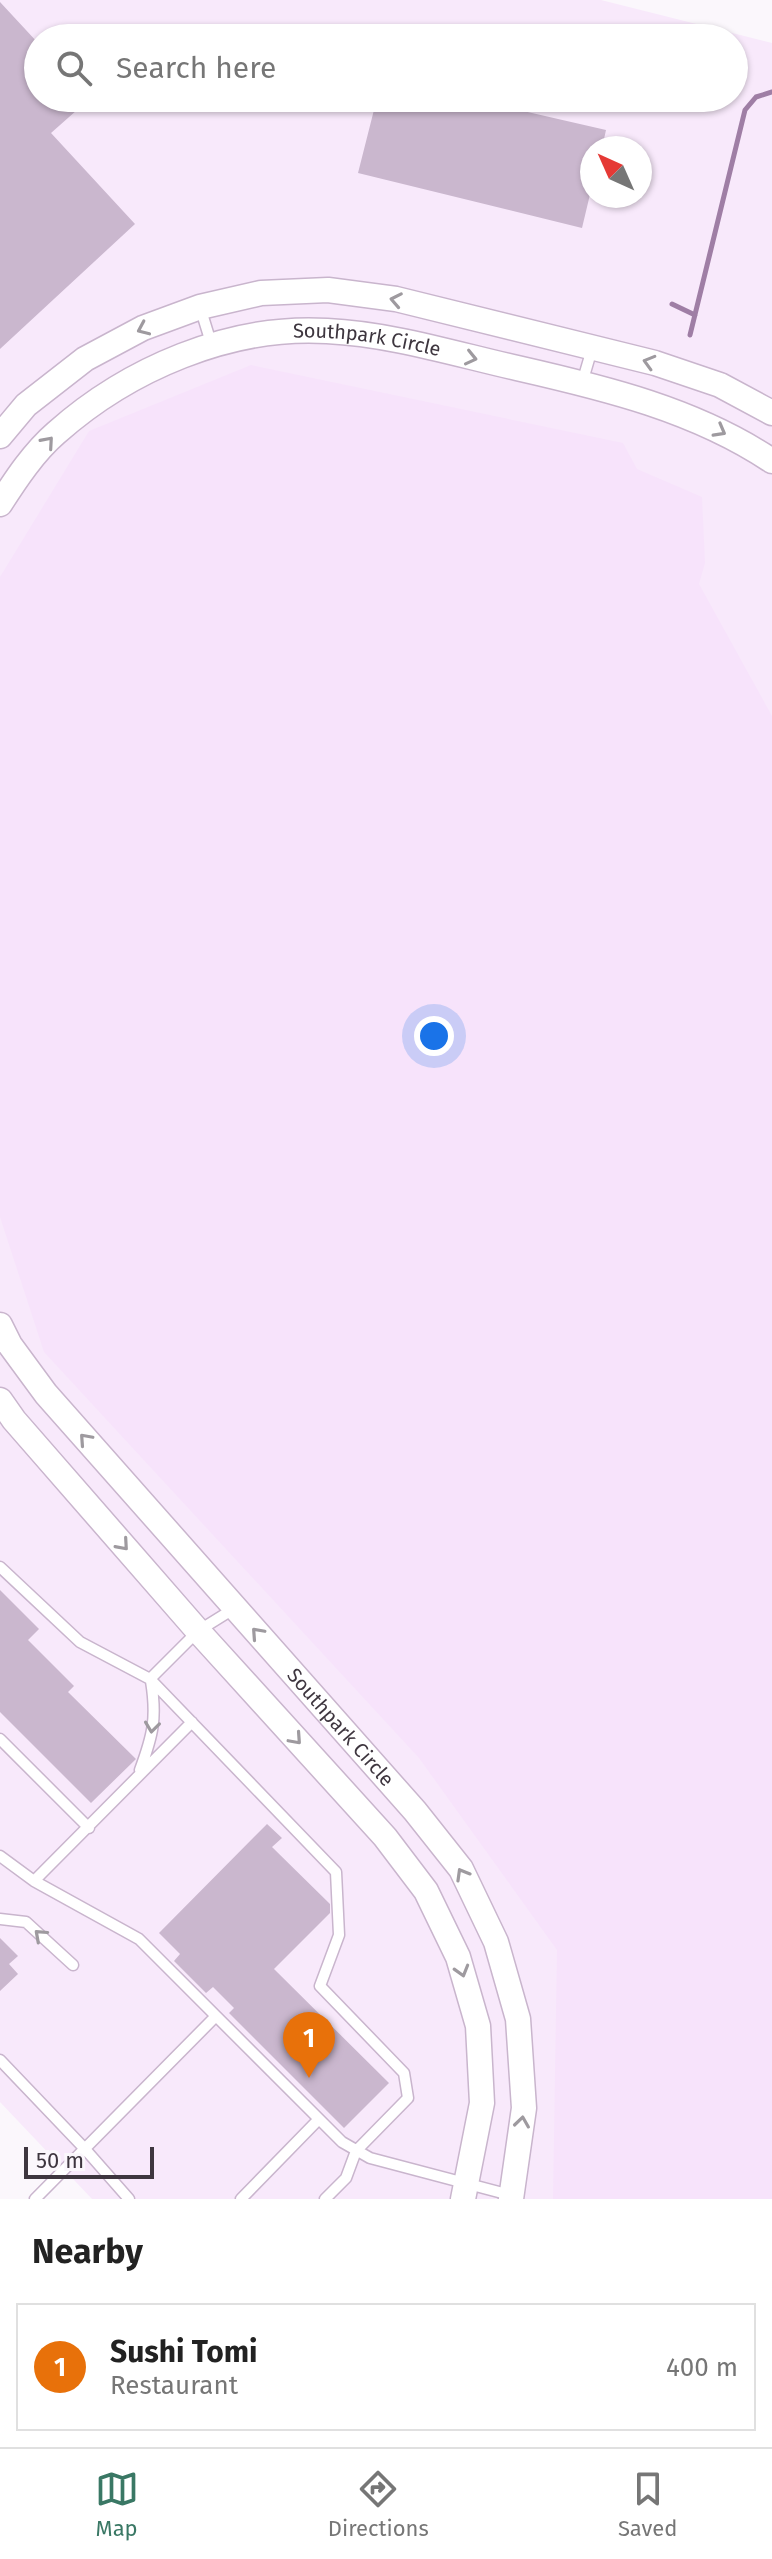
<!DOCTYPE html>
<style>
:root{--surface:#fff;--page:#f2f2f2;--text:#222;--muted:#767676;--line:#e0e0e0;--accent:#3a7865}
body{margin:0;font-family:"Fira Sans",sans-serif;background:var(--page);color:var(--text)}
.compass{position:absolute;left:580px;top:136px;width:72px;height:72px;border-radius:50%;background:var(--surface);box-shadow:0 2px 6px #0004;rotate:315deg}
.scale{position:absolute;left:24px;bottom:20px;width:130px;box-sizing:border-box;padding-left:8px;border:4px solid #3e363f;border-top:0;font-size:22px;line-height:28px;white-space:nowrap;color:#3e363f;-webkit-text-stroke:6px #fbf7fc;paint-order:stroke}
.you{position:absolute;left:434px;top:1036px;width:28px;height:28px;margin:-20px;border:6px solid #fff;border-radius:50%;background:#1a73e8;box-shadow:0 0 0 12px #1a73e833}
.badge{display:grid;place-items:center;width:52px;height:52px;border-radius:50%;background:var(--accent);color:#fff;font-size:26px;font-weight:700}
.pin{position:absolute;translate:-50% -66px;filter:drop-shadow(0 2px 4px #0008)}
.pin::after{content:'';position:absolute;top:42px;width:28px;height:24px;background:inherit;clip-path:polygon(0 0,100% 0,50% 100%)}
.list{margin:0;padding:0;list-style:none}
h2{display:flex;justify-content:space-between;align-items:center;height:104px;margin:0;padding:0 32px;font-size:34px}
h2 small{font-size:26px;font-weight:400;color:var(--muted)}
.list li{display:grid;grid-template-columns:52px 1fr auto;gap:24px;align-items:center;box-sizing:border-box;height:128px;margin:0 16px 16px;padding:0 16px;border:2px solid var(--line);border-radius:0px}
.list b{display:block;font-size:30px;white-space:nowrap}
.list p{margin:0;font-size:26px;white-space:nowrap;color:var(--muted)}
.list em{font-size:26px;font-style:normal;color:var(--muted)}
.icon{flex:none;width:44px;height:44px;fill:none;stroke:currentColor;stroke-width:2;stroke-linecap:round;stroke-linejoin:round}
.map{position:relative;flex:none;width:772px;height:2199px;overflow:hidden}
.search{position:absolute;background:var(--surface);box-shadow:0 2px 6px #0004;left:24px;right:24px;top:24px;height:88px;display:flex;align-items:center;gap:20px;box-sizing:border-box;padding:0 28px;border-radius:44px;color:var(--muted);font-size:30px}
.sheet{height:248px;background:var(--surface)}
nav{display:flex;justify-content:space-around;align-items:center;box-sizing:border-box;height:112px;border-top:2px solid var(--line);background:var(--surface);font-size:22px;color:var(--muted)}
nav a{display:grid;justify-items:center;gap:4px}
nav .on{color:var(--accent)}
.map>svg:first-child{display:block}
.built{fill:#f8e9fb;fill-rule:evenodd}
.green{fill:#f7e3fb}
.lines{fill:none;stroke-linecap:round;stroke-linejoin:round}
.stream{stroke:#9f7ea5;stroke-width:5}
.building{fill:#cab7ce}
.service-casing{stroke:#c9b5cd;stroke-width:13}
.tertiary-casing{stroke:#c9b5cd;stroke-width:27}
.service{stroke:#fff;stroke-width:10}
.tertiary{stroke:#fff;stroke-width:24}
.oneway{stroke:#9e9a9f}
.labels{text-anchor:middle;stroke-width:7;stroke-linejoin:round;paint-order:stroke}
.street-label{font-size:20px;fill:#3e363f;stroke:#fbf7fc}
</style>
<div class="map">
<svg width="772" height="2199" viewBox="0 0 772 2199">
<rect width="100%" height="100%" fill="#fbf7fc"/>
<!-- built -->
<path class="built" d="M0,0H601L772,43V2199H92L0,2102ZM38,38H734V98H38ZM592,148H640V196H592Z"/>
<!-- green -->
<path class="green" d="M251,365L623,443L637,469L702,497L705,563L699,584L772,716V2199H553L557,1950L419,1758L44,1352L0,1217V577L89,431Z"/>
<g class="lines">
<!-- stream -->
<path class="stream" d="M672,304L695,315
M690,335L745,110L756,97L772,92"/>
</g>
<!-- building -->
<path class="building" d="M0,2L38,43V50L29,58L38,68V98H65L77,110L51,133L135,224L0,349Z
M377,98H477L476,100L606,130L602,148H592V186L582,228L358,173Z
M0,1590L39,1629L28,1640L74,1686L68,1692L136,1759L91,1803L0,1712Z
M267,1824L282,1838L272,1847L330,1904V1913L274,1969L389,2083L344,2128L229,2013L234,2008L213,1987L206,1993L174,1961L180,1954L159,1933Z
M0,1938L18,1956L9,1964L18,1974L0,1991Z"/>
<g class="lines">
<!-- service casing -->
<g class="service-casing">
<path id="service" d="M200,307L212,346
M582,383L592,349
M0,1567L80,1642L150,1679L336,1872L339,1935L320,1986L404,2073L408,2098L356,2151L346,2178L325,2199
M150,1679L198,1631L235,1608
M0,1739L89,1828
M140,1770C153,1735 157,1718 151,1681
M0,1856L34,1881L139,1939L342,2142L370,2158L510,2195
M34,1881L192,1722
M0,1919L26,1922L73,1965
M0,2060L85,2149L129,2199
M35,2199L216,2016
M241,2199L319,2119"/>
</g>
<!-- tertiary casing -->
<g class="tertiary-casing">
<g id="tertiary">
<path d="M0,436L26,405L85,359L143,328L200,307L261,293L328,290L396,299L655,363L720,385L772,413"/>
<path id="s1" d="M0,504C16,479 34,452 56,433C128,369 230,325 327,331C391,334 455,354 517,368C605,388 696,410 772,461"/>
<path id="s2" d="M0,1325L10,1345L46,1394L415,1811L461,1869L496,1942L518,2019L524,2108L511,2199"/>
<path d="M0,1400L14,1420L198,1631L385,1837L426,1891L458,1957L478,2026L482,2103L463,2199"/>
</g>
</g>
<!-- service -->
<use href="#service" class="service"/>
<!-- tertiary -->
<use href="#tertiary" class="tertiary"/>
</g>
<!-- one-way arrows -->
<defs><path id="oneway-chevron" d="M-2-3.5L2.5 0L-2 3.5" fill="none" stroke-width="1.6" stroke-linecap="round" stroke-linejoin="round" transform="scale(2)"/></defs>
<g class="oneway">
<use href="#oneway-chevron" transform="translate(396 300) rotate(-169)"/>
<use href="#oneway-chevron" transform="translate(143 329) rotate(156)"/>
<use href="#oneway-chevron" transform="translate(471 358) rotate(13)"/>
<use href="#oneway-chevron" transform="translate(649 362) rotate(-164)"/>
<use href="#oneway-chevron" transform="translate(720 431) rotate(29)"/>
<use href="#oneway-chevron" transform="translate(48 442) rotate(-49)"/>
<use href="#oneway-chevron" transform="translate(85 1439) rotate(-132)"/>
<use href="#oneway-chevron" transform="translate(123 1545) rotate(49)"/>
<use href="#oneway-chevron" transform="translate(257 1633) rotate(-132)"/>
<use href="#oneway-chevron" transform="translate(152 1727) rotate(97)"/>
<use href="#oneway-chevron" transform="translate(296 1739) rotate(48)"/>
<use href="#oneway-chevron" transform="translate(462 1874) rotate(-120)"/>
<use href="#oneway-chevron" transform="translate(40 1935) rotate(-138)"/>
<use href="#oneway-chevron" transform="translate(462 1971) rotate(74)"/>
<use href="#oneway-chevron" transform="translate(522 2122) rotate(-82)"/>
</g>
<g class="labels">
<!-- street labels -->
<g class="street-label">
<text dy="7" stroke="none"><textPath href="#s1" startOffset="428">Southpark Circle</textPath></text>
<text dy="7" stroke="none"><textPath href="#s2" startOffset="528">Southpark Circle</textPath></text>
</g>
</g>
</svg>
<svg class="compass" viewBox="-18 -18 36 36"><path d="M0-13l5 13h-10z" fill="#e53935"/><path d="M0 13l5-13h-10z" fill="#767676"/></svg>
<div class="scale">50 m</div>
<div class="you"></div>
<div class="pin badge" style="left:309px;top:2078px;background:#e8710a">1</div>
<div class="search"><svg class="icon" aria-label="search" viewBox="0 0 24 24"><circle cx="10" cy="10" r="6"/><path d="M15 15l6 6"/></svg>Search here</div>
</div>
<section class="sheet">
<h2>Nearby<small></small></h2>
<ul class="list">
<li><span class="badge" style="background:#e8710a">1</span><div><b>Sushi Tomi</b><p>Restaurant</p></div><em>400 m</em></li>
</ul>
</section>
<nav>
<a class="on"><svg class="icon" aria-label="map" viewBox="0 0 24 24"><path d="M3 6l6-2 6 2 6-2v14l-6 2-6-2-6 2zM9 4v14M15 6v14"/></svg>Map</a>
<a><svg class="icon" aria-label="directions" viewBox="0 0 24 24"><path d="M12 3l9 9-9 9-9-9zM9 14v-3h6M13 9l2 2-2 2"/></svg>Directions</a>
<a><svg class="icon" aria-label="saved" viewBox="0 0 24 24"><path d="M7 4h10v16l-5-4-5 4z"/></svg>Saved</a>
</nav>
